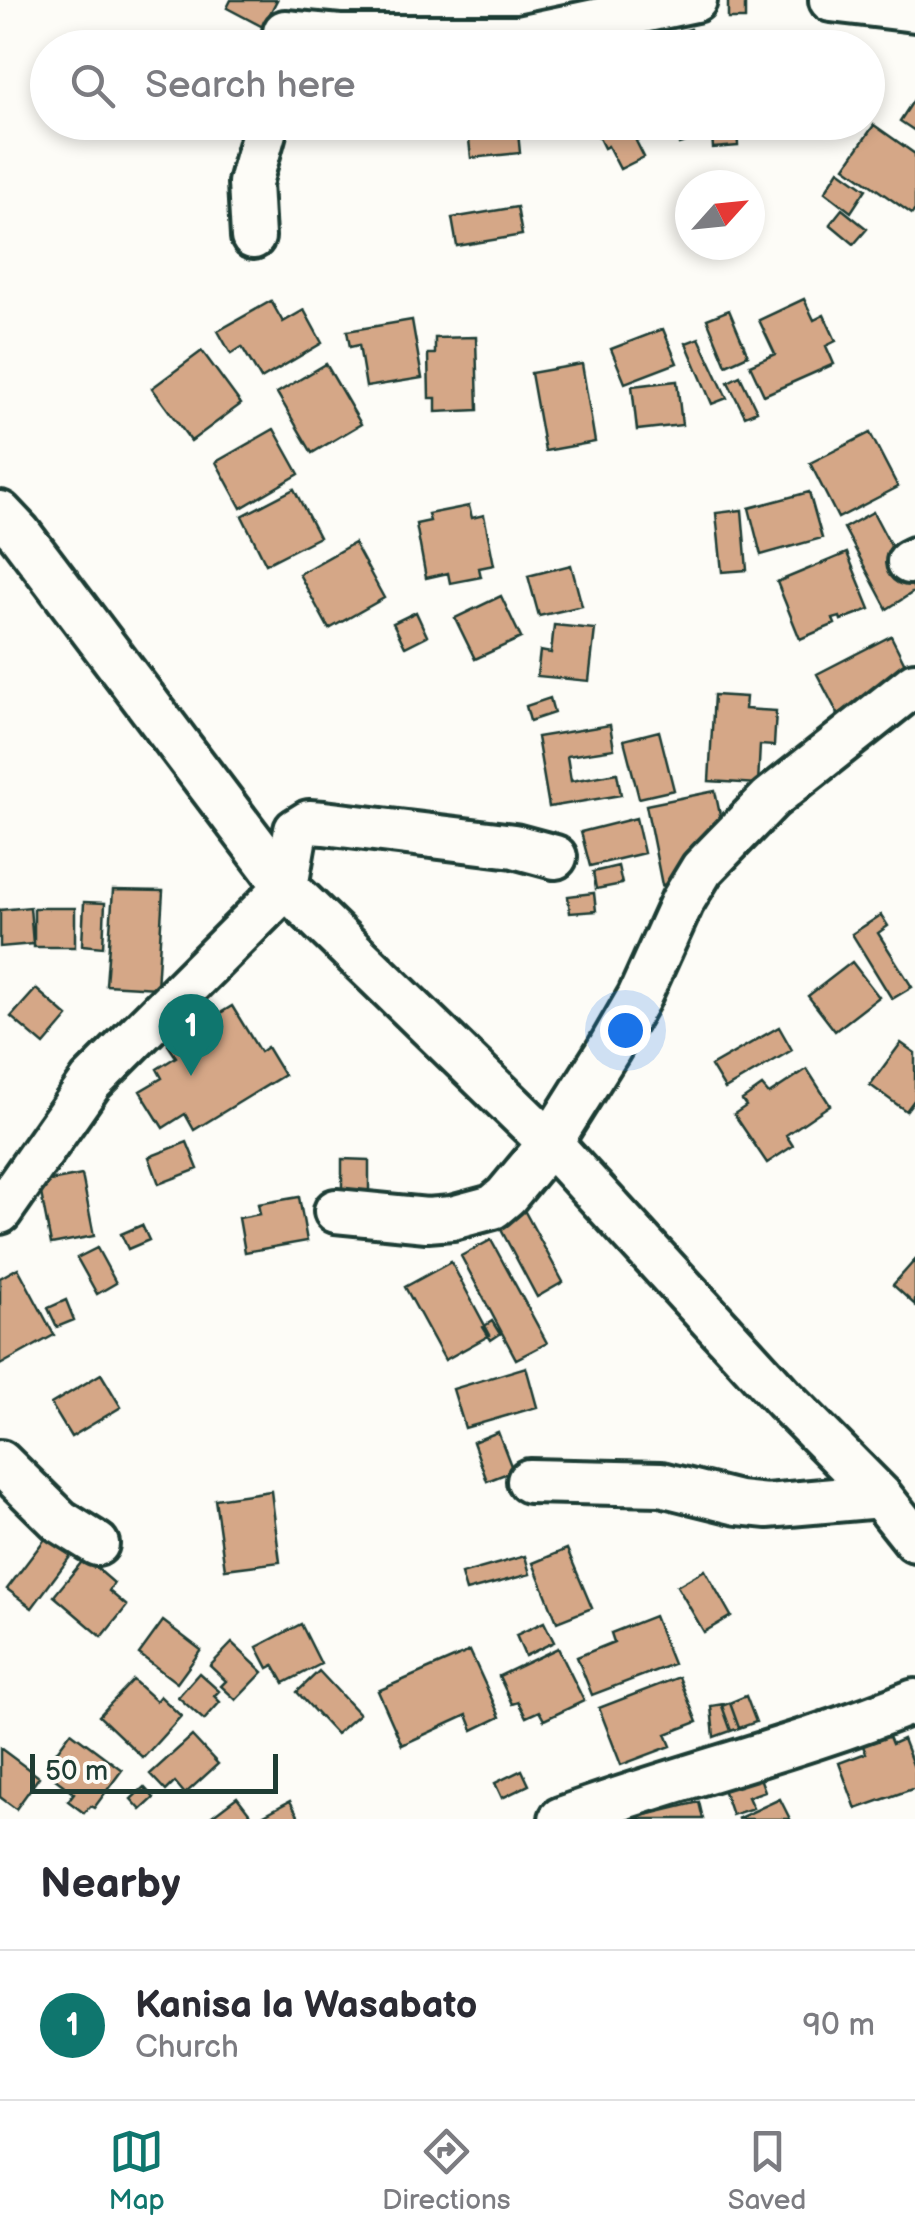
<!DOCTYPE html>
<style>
:root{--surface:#fff;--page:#f7f7f7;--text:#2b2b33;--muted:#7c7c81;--line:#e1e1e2;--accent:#0f766e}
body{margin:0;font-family:"Balsamiq Sans",sans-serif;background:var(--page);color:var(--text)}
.compass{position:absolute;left:675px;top:170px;width:90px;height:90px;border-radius:50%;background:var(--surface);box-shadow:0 5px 15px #0003;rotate:63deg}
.scale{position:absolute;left:30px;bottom:25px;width:248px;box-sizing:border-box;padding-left:10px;border:5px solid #1f3d34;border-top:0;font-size:28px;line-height:35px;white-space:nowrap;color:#1f3d34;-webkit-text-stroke:8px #fdfcf7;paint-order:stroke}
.you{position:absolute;left:625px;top:1030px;width:35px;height:35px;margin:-25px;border:8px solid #fff;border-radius:50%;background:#1a73e8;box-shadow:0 0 0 15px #1a73e833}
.badge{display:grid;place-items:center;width:65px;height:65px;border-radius:50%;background:var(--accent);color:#fff;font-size:32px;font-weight:700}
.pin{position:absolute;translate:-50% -82px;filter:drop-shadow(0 2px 5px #0008)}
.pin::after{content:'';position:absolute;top:52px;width:35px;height:30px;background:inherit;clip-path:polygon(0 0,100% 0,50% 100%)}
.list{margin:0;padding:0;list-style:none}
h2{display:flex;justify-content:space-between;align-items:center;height:130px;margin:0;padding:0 40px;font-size:42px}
h2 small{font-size:32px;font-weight:400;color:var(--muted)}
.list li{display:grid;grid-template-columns:65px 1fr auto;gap:30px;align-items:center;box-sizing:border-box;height:150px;padding:0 40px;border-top:2px solid var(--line)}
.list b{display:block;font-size:38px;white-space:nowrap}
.list p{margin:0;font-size:32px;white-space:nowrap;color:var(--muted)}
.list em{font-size:32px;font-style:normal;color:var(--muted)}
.icon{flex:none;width:55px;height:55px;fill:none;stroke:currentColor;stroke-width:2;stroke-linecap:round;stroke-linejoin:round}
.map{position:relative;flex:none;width:915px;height:1819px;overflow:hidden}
.search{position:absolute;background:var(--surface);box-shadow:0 5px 15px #0003;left:30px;right:30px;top:30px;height:110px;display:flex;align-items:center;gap:25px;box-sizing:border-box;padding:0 35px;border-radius:55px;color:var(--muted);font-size:38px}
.sheet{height:280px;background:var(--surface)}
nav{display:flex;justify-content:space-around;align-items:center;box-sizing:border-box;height:140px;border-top:2px solid var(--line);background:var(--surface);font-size:28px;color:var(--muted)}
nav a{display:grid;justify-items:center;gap:5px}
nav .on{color:var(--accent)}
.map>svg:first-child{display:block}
.building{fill:#d5a787;stroke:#1f3d34;stroke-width:2.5}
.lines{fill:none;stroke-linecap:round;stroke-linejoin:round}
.minor-casing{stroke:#1f3d34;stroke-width:50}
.minor{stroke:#fdfcf7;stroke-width:42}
</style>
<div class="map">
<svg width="915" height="1819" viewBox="0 0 915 1819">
<rect width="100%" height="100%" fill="#fdfcf7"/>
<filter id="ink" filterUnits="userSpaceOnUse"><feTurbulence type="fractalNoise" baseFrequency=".01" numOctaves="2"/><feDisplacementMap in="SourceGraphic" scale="20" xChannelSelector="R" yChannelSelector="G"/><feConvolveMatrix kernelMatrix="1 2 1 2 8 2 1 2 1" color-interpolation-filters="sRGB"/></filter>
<g filter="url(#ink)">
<!-- building -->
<path class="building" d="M231,0H277L263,27L227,8Z
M728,0H745V19H728Z
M690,29L697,48H682L677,33Z
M786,37L820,48H783Z
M915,98V131L900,121Z
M467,122H517L520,153L471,158Z
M595,122H645L650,133L636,141L644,157L620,169L608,146L604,148L592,124Z
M673,122H702L706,136L679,144Z
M711,122H737L738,146L713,148Z
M874,125L915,154V210L912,214L845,167Z
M839,170L866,189L851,212L825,192Z
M517,207L522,235L457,246L452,218Z
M842,209L867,229L854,244L830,224Z
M804,299L814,320L824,315L836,341L826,346L834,364L764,395L750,365L775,354L759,320Z
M271,301L283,322L304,310L322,343L261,379L242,347L231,354L218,331Z
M729,310L748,355L726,365L707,319Z
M412,320L422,378L366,387L359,345L350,347L347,331Z
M663,329L677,363L625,383L611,349Z
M476,337L478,410L436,412V398H429L428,354H435V338Z
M699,338L727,398L712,404L686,343Z
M202,351L241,404L191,441L152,388Z
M326,364L361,424L312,453L277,393Z
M582,364L595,442L545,451L531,373Z
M740,376L757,411L745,416L728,382Z
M677,381L682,425L637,430L632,386Z
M274,429L299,474L241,508L216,462Z
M870,433L898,487L838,518L810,463Z
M294,489L319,537L266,564L242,516Z
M809,492L822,538L761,555L749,508Z
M469,506L472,518L484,515L494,565L479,568L481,577L450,583L448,573L426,578L416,524L430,521L428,514Z
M742,510L747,570L722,572L716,513Z
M873,512L915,591L887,609L844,528Z
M354,543L384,598L329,629L299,574Z
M847,553L870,609L841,620L840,617L833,619L835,624L800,639L777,582Z
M571,565L582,606L539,616L528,576Z
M501,596L521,638L475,659L455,618Z
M416,612L427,636L405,647L393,623Z
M554,625L595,629L589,681L537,676L540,651L551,653Z
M891,636L915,684L865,700L838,714L817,674Z
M714,695L746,697L745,709L776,711L774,746L760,745L758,784L709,781Z
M550,698L554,713L530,721L526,706Z
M610,725L614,749L567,756L571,781L617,773L621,795L549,807L537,737Z
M659,731L674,790L639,798L624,740Z
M715,791L732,871L662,885L646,805Z
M636,818L644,853L590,866L581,832Z
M618,866L622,884L596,889L593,872Z
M113,890L163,891L157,988L106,985Z
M594,893L596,911L570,913L568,896Z
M84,902L105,903L103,947L82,945Z
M30,907L33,944L0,947V910Z
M34,908H75V947H34Z
M881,915L888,926L878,933L912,987L892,999L852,934Z
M852,962L879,997L835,1031L808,996Z
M36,989L68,1017L44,1045L11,1017Z
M232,1006L260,1052L267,1047L284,1075L194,1130L185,1114L163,1128L140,1091L162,1078L157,1069L176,1057L168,1045Z
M779,1027L792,1050L725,1089L711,1066Z
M901,1043L915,1053V1099L906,1111L870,1085Z
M807,1069L830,1105L786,1135L793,1146L767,1163L734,1114L746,1106L742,1100L762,1086L769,1094Z
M187,1142L198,1169L159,1184L149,1157Z
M342,1159L369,1160V1195L342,1194Z
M82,1175L94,1236L51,1244L39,1183Z
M299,1197L307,1241L245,1252L239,1218L260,1214L258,1204Z
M524,1210L563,1282L537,1297L498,1224Z
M142,1225L149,1240L128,1249L121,1234Z
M491,1240L547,1343L516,1359L461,1256Z
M97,1248L116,1283L97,1294L77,1258Z
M915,1260V1305L893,1285Z
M451,1262L490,1335L445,1360L405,1287Z
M18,1268L54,1335L0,1365V1278Z
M66,1300L74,1320L57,1327L48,1308Z
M492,1321L500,1334L491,1340L483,1327Z
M526,1367L537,1407L465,1428L453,1389Z
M101,1374L121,1407L71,1437L51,1404Z
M498,1432L513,1471L487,1481L473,1442Z
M271,1491L280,1562L225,1569L215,1499Z
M54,1527L78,1546L32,1608L7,1589Z
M567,1549L592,1608L557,1622L533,1563Z
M525,1556L530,1574L466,1591L461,1574Z
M85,1558L114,1583L109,1591L127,1606L102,1637L54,1596Z
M705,1570L731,1616L704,1632L677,1586Z
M654,1616L673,1664L592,1695L577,1657L614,1642L611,1633Z
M163,1621L201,1650L177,1683L139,1654Z
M544,1622L554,1642L525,1656L516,1635Z
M301,1624L321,1664L284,1683L274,1665L268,1668L257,1647Z
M232,1643L263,1672L236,1700L221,1686L226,1681L210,1666Z
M558,1648L584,1701L544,1720L539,1711L526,1717L518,1702L512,1704L499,1676Z
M470,1651L500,1717L473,1730L467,1715L402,1745L378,1691Z
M319,1671L359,1714L336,1734L297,1692Z
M199,1673L219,1691L214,1696L220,1702L204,1720L178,1697Z
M679,1677L697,1722L666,1734L671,1746L621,1765L599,1708Z
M133,1680L156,1701L160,1696L181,1716L143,1758L99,1716Z
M746,1696L756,1722L731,1731L722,1706Z
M730,1703L739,1728L714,1737L711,1706Z
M71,1732L122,1770L94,1808L90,1806L84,1813L68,1801L74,1793L51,1776L62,1761L54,1755Z
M888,1734L892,1744L903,1739L915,1770V1788L856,1809L839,1763L866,1753L862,1744Z
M192,1736L218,1764L185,1794L175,1782L166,1791L150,1774Z
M0,1748L39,1777L16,1809L0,1797Z
M756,1767L765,1791L748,1797L753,1808L732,1815L720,1780Z
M522,1770L529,1785L502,1798L495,1783Z
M144,1787L154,1798L141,1810L131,1799Z
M237,1797L250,1814L243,1819H208Z
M780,1799L790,1819H737Z
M290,1801L300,1819H266L264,1815Z
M699,1802L703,1819H629Z"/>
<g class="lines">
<!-- minor casing -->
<g class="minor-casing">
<path id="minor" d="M831,0L915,10
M285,32L340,37H519L695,0
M253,237L250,183L267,122
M0,513L19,533L286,887L550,1143L784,1399L880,1496L915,1540
M909,562L915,559
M336,1211L427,1220L452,1218L493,1207L506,1196L550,1143L609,1049L639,997L682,902L702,869L770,799L915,684
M0,1212L91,1082L286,887L296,830L309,822L324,823L514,846L555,857
M0,1462L60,1521L97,1544
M529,1481L661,1484L738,1503L767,1506L880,1496
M561,1819C678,1776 800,1748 915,1701"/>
</g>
<!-- minor -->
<use href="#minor" class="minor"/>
</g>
</g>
</svg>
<svg class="compass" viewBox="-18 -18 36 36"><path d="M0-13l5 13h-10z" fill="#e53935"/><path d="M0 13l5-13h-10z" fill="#7c7c81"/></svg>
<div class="scale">50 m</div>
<div class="you"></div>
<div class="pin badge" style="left:191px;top:1076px">1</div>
<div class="search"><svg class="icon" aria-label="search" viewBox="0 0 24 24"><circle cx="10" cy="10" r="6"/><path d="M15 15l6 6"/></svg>Search here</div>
</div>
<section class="sheet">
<h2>Nearby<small></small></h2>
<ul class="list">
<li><span class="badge">1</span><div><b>Kanisa la Wasabato</b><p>Church</p></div><em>90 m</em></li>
</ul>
</section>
<nav>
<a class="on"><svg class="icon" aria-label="map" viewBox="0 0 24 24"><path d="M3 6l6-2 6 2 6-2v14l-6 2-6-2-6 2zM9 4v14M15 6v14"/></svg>Map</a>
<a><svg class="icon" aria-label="directions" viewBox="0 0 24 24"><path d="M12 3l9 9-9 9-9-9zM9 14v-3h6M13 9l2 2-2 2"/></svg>Directions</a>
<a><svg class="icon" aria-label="saved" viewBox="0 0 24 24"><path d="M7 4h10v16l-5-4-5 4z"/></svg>Saved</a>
</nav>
